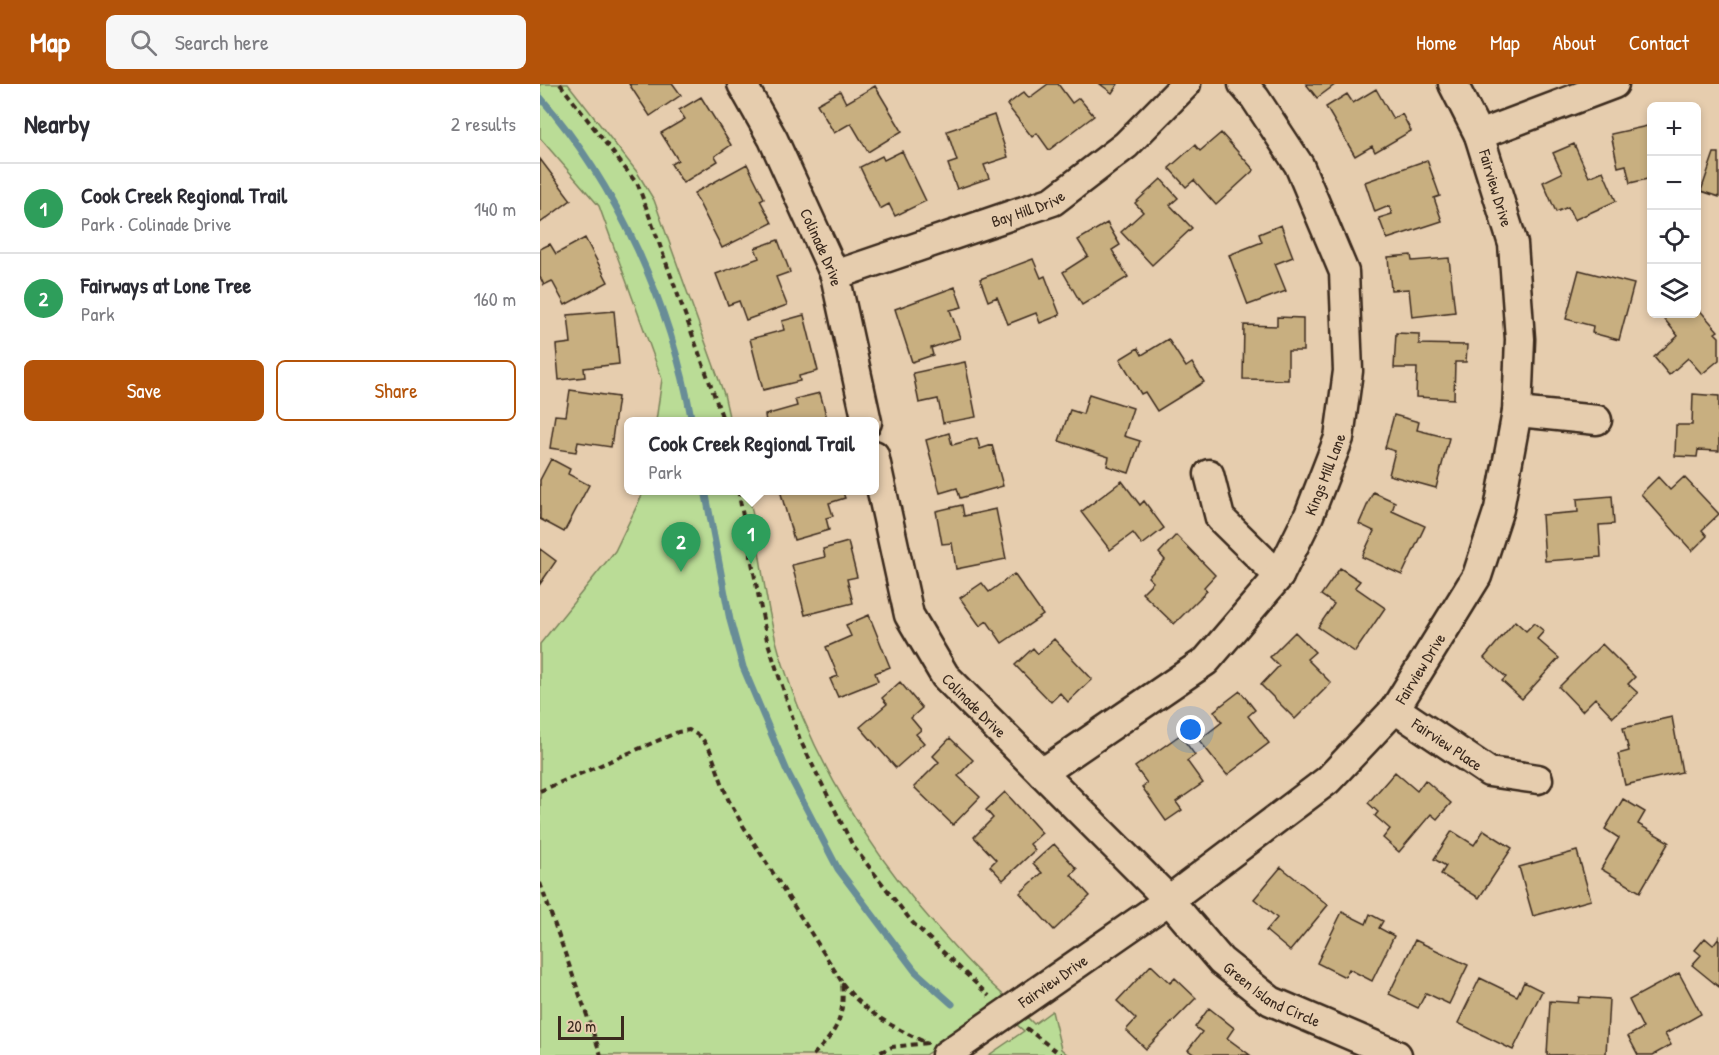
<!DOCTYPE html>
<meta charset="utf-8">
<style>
:root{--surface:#fff;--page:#f7f7f7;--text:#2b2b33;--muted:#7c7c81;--line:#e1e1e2;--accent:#b45309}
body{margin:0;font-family:"Patrick Hand",sans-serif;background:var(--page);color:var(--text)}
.controls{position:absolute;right:18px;top:18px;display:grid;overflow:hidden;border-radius:9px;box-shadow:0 3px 9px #0003}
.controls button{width:54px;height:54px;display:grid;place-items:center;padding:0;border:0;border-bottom:2px solid var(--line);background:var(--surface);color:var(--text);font:30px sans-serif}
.scale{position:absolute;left:18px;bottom:15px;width:66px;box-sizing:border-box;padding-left:6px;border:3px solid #3b2a1e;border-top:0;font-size:16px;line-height:21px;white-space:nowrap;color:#3b2a1e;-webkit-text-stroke:4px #e6cdae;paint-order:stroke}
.you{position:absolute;left:651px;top:646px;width:21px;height:21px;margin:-15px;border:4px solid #fff;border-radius:50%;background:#1a73e8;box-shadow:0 0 0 9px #1a73e833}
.badge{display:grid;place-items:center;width:39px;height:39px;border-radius:50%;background:var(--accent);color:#fff;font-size:20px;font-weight:700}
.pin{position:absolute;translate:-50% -50px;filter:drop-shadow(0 2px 3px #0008)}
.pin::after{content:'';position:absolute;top:32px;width:21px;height:18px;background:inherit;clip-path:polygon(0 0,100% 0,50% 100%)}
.popup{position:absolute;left:84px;top:333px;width:255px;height:78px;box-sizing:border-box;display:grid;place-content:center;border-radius:9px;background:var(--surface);filter:drop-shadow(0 2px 4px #0005);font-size:20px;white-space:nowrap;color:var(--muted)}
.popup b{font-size:22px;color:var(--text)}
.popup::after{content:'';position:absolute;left:50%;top:100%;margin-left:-12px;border:12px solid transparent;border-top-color:var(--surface)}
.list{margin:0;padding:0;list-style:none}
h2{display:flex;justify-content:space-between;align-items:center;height:78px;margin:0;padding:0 24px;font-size:26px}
h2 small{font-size:20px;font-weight:400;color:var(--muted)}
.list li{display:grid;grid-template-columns:39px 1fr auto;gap:18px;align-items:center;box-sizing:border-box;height:90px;padding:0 24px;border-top:2px solid var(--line)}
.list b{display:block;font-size:22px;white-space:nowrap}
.list p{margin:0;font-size:20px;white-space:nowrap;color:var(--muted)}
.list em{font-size:20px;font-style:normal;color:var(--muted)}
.actions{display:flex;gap:12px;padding:18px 24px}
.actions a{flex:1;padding:14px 0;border:2px solid var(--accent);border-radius:9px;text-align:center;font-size:21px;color:var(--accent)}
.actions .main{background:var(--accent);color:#fff}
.icon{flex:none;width:33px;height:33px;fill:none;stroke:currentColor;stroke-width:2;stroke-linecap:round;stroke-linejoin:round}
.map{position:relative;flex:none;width:1179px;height:971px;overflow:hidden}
header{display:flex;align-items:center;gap:36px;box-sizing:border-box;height:84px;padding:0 30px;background:var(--accent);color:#fff}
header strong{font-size:28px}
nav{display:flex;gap:33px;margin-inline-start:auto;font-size:21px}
.search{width:420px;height:54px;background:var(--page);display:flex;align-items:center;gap:15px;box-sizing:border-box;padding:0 21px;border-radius:9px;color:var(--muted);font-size:22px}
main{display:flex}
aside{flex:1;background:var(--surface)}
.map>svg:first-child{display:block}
.green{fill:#badc96;stroke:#7a835a;stroke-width:1.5}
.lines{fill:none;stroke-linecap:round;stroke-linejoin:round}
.stream{stroke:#688d97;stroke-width:7}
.building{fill:#c8af80;stroke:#3b2a1e;stroke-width:1.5}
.minor-casing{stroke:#3b2a1e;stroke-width:33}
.path{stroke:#3b2a1e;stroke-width:4;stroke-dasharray:6 4.5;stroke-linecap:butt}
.minor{stroke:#e6cdae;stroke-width:28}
.labels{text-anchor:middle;stroke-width:5;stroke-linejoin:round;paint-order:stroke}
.street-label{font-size:16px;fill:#3b2a1e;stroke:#e6cdae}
</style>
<header>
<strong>Map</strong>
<div class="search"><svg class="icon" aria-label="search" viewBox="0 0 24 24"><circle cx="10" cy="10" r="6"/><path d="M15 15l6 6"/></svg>Search here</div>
<nav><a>Home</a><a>Map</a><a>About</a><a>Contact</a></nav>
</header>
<main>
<aside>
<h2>Nearby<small>2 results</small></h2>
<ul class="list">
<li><span class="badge" style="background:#2e9e5b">1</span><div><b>Cook Creek Regional Trail</b><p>Park · Colinade Drive</p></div><em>140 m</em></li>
<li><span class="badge" style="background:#2e9e5b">2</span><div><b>Fairways at Lone Tree</b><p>Park</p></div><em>160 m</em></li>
</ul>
<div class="actions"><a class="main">Save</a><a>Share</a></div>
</aside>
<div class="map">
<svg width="1179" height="971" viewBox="0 0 1179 971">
<rect width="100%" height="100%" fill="#e6cdae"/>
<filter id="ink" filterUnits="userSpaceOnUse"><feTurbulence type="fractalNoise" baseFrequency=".0167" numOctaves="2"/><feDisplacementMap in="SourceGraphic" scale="12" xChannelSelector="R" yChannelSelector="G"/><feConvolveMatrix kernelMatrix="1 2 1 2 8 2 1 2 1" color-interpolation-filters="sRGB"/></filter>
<g filter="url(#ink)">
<!-- green -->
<path class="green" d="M0,0H28L97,88L114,116L184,310L190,337H116L122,295L59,122L0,54Z
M104,407H208C221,464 224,524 243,580C278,690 343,787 422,871C444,895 470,916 494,940L512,927L521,965L528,971H449L484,947L455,922L385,971H0V560L75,467Z"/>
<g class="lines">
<!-- stream -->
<path class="stream" d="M0,13C78,102 131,222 152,338
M165,406L190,536L203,583L247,687L298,785L375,887L412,920"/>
</g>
<!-- building -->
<path class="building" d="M89,0H133L141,11L110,32Z
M508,0H518L532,19L539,14L554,32L509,66L497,49L492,53L467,21L484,8L489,14Z
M560,0H578L572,9Z
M766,0H796L777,14Z
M335,2L362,47L328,68L311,39L294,49L277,20L300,7L306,19Z
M836,5L853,35L862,30L871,47L835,68L832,62L815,72L786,23L807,10L813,19Z
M161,13L191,61L175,72L178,77L143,99L131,80L138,76L121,49L145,35L139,26Z
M454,31L468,73L444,81L449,94L417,105L408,80L417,77L407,47Z
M1112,41V94L1090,99L1086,81L1078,83L1071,50Z
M681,49L714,86L676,121L654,96L646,103L629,84L655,61L660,67Z
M1034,60L1049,93L1063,87L1076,117L1034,136L1028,123L1016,128L1003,98L1022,89L1013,69Z
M362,67L386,117L355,132L349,120L340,125L320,83L342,72L344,76Z
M1174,69H1179V113L1161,107Z
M0,75L31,116L0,139Z
M887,76L900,112L894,114L902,137L847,155L839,134L852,130L849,122L835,128L825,98Z
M207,80L224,114L220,116L232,139L182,164L154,109Z
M621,95L638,114L630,121L652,144L612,181L581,148L603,128L595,119Z
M567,139L580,161L572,166L588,193L542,221L523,188L548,172L538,156Z
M741,141L753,173L735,180L746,207L708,221L689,171L722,158L719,150Z
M45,154L68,198L25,221L12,197L4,201L0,193V165L10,160L16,170Z
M238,156L250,188L236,193L247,221L206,236L199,217L188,221L176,190L219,174L215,164Z
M871,171L872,177L909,174L915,228L872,233L869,205L851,206L848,173Z
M493,175L501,194L505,192L520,231L500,239L496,229L468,240L457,213L448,217L440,195Z
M1039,186L1094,200L1079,256L1052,249L1053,242L1026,235Z
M415,203L422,223L410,226L420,254L391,264L393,271L372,278L355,225Z
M1156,222L1178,247L1175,249L1179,253V276L1162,290L1148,274L1129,291L1114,273L1138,252L1121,231L1156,230Z
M74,227L79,280L44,284L45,293L19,296L16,261L31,259L28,231Z
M264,231L278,287L259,292L260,297L223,306L210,255L244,246L242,237Z
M737,233L763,234V267H748V296L703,295L704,241L737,242Z
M856,249L879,250V260L927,261L926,278H915L914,315L876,313L877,284H854Z
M628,255L646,283L652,279L664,298L617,327L605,308L601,310L580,275L598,264L602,271Z
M425,278L436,333L403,339L398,315L379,319L373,289Z
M30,306L78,313L71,363L38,358L36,368L10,364L15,331L26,332Z
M280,309L288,338H226L225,331L257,322L255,315Z
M549,310L593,324L584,352L600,357L589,389L567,382L569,373L519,357L530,326L543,330Z
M1153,310L1179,312V367L1158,366L1157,373L1135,372L1136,341H1152Z
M854,331L879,338L877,346L909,354L896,404L849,391L855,367L845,364Z
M409,349L412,361L437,354L440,365L452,361L463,402L420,414L417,404L400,409L386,356Z
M11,375L30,385L28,390L49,401L24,448L0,435V396Z
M1118,393L1130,406L1144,393L1179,430L1162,446L1167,452L1152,467L1101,410Z
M582,397L600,421L604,417L624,444L602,461L593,449L570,466L541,428Z
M240,406H302L305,414L289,419L293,432L286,434L289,446L254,456Z
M833,408L855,418L852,427L885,442L862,491L822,473L834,447L819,440Z
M1072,412L1074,440L1059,441L1061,473L1005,477L1002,431L1038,428L1037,415Z
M422,421L424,432L456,425L466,475L416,485L412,459L402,460L396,427Z
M636,451L675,491L664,503L667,507L634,540L602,509L613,498L608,493L625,476L619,469Z
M308,458L317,493L307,495L313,519L265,531L252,481L285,473L283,465Z
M0,465L16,477L0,500Z
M800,484L820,497L815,503L845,524L815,568L778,543L794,520L781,511Z
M474,490L503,531L462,559L447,537L440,542L420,514L442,499L449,508Z
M329,531L350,583L335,589L338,597L298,613L290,595L298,592L286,563L311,552L306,541Z
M975,537L986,547L994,539L1004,547L997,555L1019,574L982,615L962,597L966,593L944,574Z
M755,548L775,568L767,575L791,599L755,635L721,601L739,582L730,573Z
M514,555L552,595L528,618L520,609L511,618L475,581L493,564L498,570Z
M1062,560L1095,593L1088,600L1098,609L1073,633L1055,614L1042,627L1019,603Z
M360,598L382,624L371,634L381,646L376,650L384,659L356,684L320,643L347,620L342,614Z
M700,607L715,626L708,632L729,659L687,691L659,656L682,638L674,627Z
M1132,633L1142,688L1085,701L1078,670L1089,667L1083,644Z
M640,651L655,671L647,677L663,699L636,718L642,726L626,737L602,703L607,699L595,683Z
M410,654L433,676L418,692L440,713L413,741L374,703L399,678L393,672Z
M855,688L877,707L885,696L911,719L897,735L891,730L859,768L843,754L850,745L835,732L838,728L828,719Z
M465,708L502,749L490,760L495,766L463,796L450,782L456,776L434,753L453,734L446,726Z
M1083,715L1105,728L1098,740L1129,758L1100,808L1061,785L1079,754L1065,745Z
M944,746L972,764L939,814L901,790L906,782L894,775L912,747L934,761Z
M514,760L537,785L531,791L550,812L514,846L480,809L502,789L493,779Z
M1037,767L1051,816L993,832L979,783Z
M741,783L788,821L750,867L726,847L737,834L714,815Z
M802,828L826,840L830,830L843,837L839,844L854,852L832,897L809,885L805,893L777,879Z
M1179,853V903L1152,881L1161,871L1155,866L1165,854L1173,861Z
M875,856L928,881L909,920L886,909L878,924L849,910Z
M611,881L630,899L635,894L656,914L606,965L586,946L596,935L577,917Z
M1139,889L1161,930L1125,950L1131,961L1113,971H1098L1088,952L1103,944L1089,916Z
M940,894L977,912L984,898L1002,907L973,966L918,939Z
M1039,913L1069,915L1066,970L1007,971L1010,917L1038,919Z
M669,924L694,944L687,954L710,971H655L648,966L662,948L655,943Z"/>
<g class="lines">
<!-- minor casing -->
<g class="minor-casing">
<g id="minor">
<path id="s1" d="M202,0L233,55L295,191L327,338"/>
<path d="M939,51L1074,0"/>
<path id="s2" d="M295,191L513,117L586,61L646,0"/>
<path d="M977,328L1057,336"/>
<path id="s3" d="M334,371L369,531L405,592L629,816L681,877L731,917L857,971"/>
<path d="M669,390L680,434L739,492"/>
<path id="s4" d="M855,625L949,688L998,695"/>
<path id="s5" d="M502,689L666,577L739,492L769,431L799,354L808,287L804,188L759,81L715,14L703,0"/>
<path id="s6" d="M406,971L629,816L788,696L855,625L937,492L959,425L977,328L980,255L973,160L939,51L913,0"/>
</g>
</g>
<!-- path -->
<path class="path" d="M20,0L98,101L184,338
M198,406L227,556L260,656L313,762L372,838L449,912
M0,707L138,648L149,646L161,653L170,666L188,715L202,740L302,898C305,932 298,947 273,971
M0,799L61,971
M302,899C324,928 354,944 387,959L352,963L334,971
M486,944L521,971"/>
<!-- minor -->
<use href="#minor" class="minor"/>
</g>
</g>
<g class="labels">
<!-- street labels -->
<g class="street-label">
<text transform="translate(956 104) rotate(73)" y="6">Fairview Drive</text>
<text dy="6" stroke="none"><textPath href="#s2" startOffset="204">Bay Hill Drive</textPath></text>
<text dy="6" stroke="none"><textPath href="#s1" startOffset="182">Colinade Drive</textPath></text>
<text dy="6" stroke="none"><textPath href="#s5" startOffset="422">Kings Mill Lane</textPath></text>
<text dy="6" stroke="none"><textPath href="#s6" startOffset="616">Fairview Drive</textPath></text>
<text dy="6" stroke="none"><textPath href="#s3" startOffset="276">Colinade Drive</textPath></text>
<text dy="6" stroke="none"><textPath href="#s4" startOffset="63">Fairview Place</textPath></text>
<text dy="6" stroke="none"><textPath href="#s6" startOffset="130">Fairview Drive</textPath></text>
<text dy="6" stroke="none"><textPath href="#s3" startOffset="693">Green Island Circle</textPath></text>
</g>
</g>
</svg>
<div class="controls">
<button>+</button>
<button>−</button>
<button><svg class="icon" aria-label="locate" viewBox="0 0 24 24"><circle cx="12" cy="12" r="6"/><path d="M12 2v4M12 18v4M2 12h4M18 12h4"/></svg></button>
<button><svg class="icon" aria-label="layers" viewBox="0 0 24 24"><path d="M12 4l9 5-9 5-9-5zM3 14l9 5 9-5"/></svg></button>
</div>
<div class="scale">20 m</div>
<div class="you"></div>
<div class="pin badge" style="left:211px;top:480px;background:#2e9e5b">1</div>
<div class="popup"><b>Cook Creek Regional Trail</b>Park</div>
<div class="pin badge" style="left:141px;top:488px;background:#2e9e5b">2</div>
</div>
</main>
